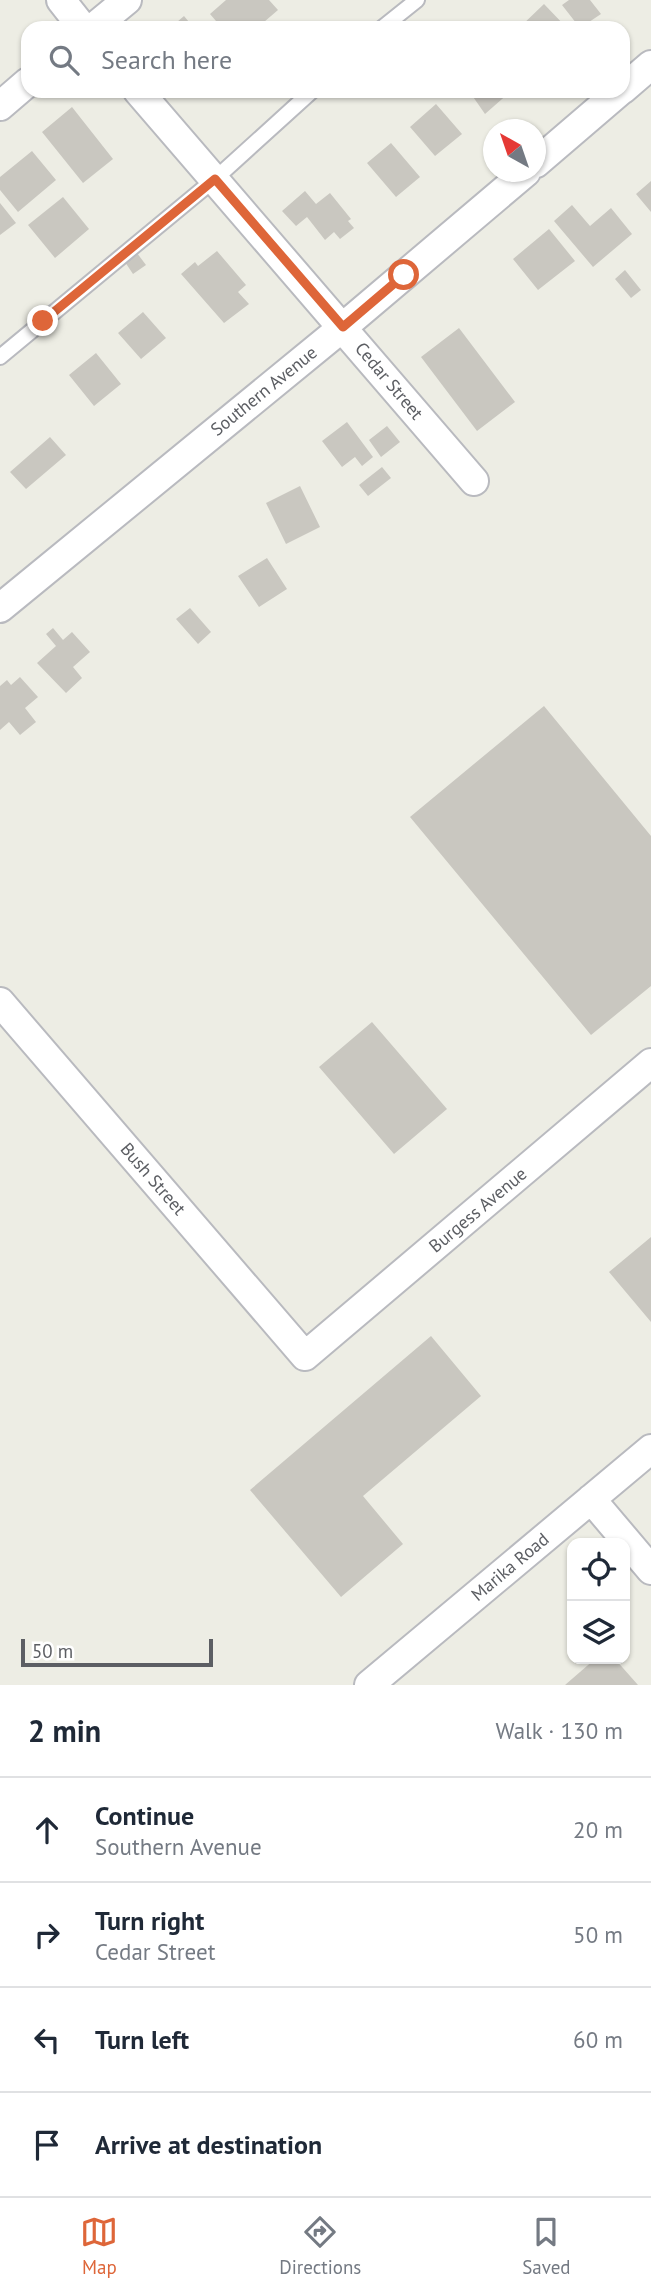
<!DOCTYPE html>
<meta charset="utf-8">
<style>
:root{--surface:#fff;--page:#f2f2f3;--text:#1f2937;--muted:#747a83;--line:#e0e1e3;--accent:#de6639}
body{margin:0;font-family:"PT Sans",sans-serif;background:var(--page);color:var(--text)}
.controls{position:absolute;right:21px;bottom:21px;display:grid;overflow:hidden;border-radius:14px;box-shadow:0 2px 5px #0004}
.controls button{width:63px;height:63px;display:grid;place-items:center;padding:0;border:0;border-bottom:2px solid var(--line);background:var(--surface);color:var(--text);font:35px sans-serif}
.compass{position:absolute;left:483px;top:119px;width:63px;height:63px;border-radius:50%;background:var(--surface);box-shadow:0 2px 5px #0004;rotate:320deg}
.scale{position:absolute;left:21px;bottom:18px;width:192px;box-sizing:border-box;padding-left:7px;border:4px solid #5c5e63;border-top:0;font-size:19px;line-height:24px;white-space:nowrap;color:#5c5e63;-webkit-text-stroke:5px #fff;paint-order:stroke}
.stop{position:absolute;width:21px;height:21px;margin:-16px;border:5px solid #de6639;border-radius:50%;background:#fff}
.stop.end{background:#de6639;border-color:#fff;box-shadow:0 2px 7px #0008}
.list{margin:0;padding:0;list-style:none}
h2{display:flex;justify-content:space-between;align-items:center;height:91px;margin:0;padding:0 28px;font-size:30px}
h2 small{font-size:23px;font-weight:400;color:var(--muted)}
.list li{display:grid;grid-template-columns:46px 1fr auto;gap:21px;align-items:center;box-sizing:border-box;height:105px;padding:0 28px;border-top:2px solid var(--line)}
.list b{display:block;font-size:26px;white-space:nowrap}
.list p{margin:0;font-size:23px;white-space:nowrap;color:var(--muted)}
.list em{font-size:23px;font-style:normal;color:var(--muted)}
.icon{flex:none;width:38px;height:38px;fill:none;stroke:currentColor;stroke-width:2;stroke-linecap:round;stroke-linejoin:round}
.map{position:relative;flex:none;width:651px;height:1685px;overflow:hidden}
.search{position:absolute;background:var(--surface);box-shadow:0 2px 5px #0004;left:21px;right:21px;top:21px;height:77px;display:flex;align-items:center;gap:18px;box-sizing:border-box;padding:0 24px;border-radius:21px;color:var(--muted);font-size:26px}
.sheet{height:511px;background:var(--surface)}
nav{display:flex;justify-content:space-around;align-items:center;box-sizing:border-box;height:98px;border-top:2px solid var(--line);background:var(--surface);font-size:19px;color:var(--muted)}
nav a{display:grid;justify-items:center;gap:4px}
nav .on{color:var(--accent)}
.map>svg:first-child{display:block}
.building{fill:#c9c7c0}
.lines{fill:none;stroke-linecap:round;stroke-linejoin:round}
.service-casing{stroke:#b9babf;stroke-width:18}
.minor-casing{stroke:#b9babf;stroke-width:32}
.service{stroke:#fff;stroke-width:14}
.minor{stroke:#fff;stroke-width:28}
.route{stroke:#de6639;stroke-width:9}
.labels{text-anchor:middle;stroke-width:5;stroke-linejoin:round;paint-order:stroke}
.street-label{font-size:18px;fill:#5c5e63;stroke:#fff}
</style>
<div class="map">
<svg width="651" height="1685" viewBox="0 0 651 1685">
<rect width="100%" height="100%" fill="#edede4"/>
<!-- building -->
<path class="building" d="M226,0H269L278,10L257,28H222L210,14Z
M569,0H590L601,14L580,28L562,5Z
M544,4L567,28H519Z
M184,16L194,28H170Z
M469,91H511L485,114Z
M436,104L462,134L435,156L410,127Z
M72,107L113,159L83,183L42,132Z
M391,143L420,177L396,197L367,163Z
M32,151L56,180L18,212L0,190V177Z
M651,181V212L636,194Z
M305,191L316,204L330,193L351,219L348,221L354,228L340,239L334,232L325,240L307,217L296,226L282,211Z
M63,197L89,229L55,258L28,225Z
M0,203L16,223L0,235Z
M572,205L590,226L611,208L632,234L593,267L554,221Z
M549,229L575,261L538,290L513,259Z
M217,251L246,285L238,292L249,304L224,323L181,274L195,262L198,266Z
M137,253L146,265L133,274L125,262Z
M625,270L641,290L631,298L615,279Z
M143,312L166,338L141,359L118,333Z
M459,328L515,402L477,431L421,357Z
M96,353L121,384L94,406L69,375Z
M347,422L373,457L362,466L355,457L342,467L322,441Z
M387,426L400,442L381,457L369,440Z
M50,437L66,455L26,489L10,472Z
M382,467L391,478L368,496L359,485Z
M300,486L320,527L286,544L266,503Z
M267,558L287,589L259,607L238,576Z
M190,608L211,632L198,644L176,619Z
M53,628L63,640L72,632L90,652L73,667L82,678L66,693L37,663L56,646L46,634Z
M20,677L38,697L25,708L36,722L20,735L9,722L0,730V686L7,680L11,685Z
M544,706L651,836V986L591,1035L410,817Z
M372,1022L447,1109L394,1154L319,1067Z
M651,1237V1322L609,1272Z
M431,1336L481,1396L363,1496L403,1544L341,1597L250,1490Z
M595,1659H615L638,1685H565Z"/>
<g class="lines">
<!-- service casing -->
<g class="service-casing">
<path id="service" d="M382,28L417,0
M0,357L215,179L312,91"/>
</g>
<!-- minor casing -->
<g class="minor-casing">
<path id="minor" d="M61,0L83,28
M93,28L127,0
M623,89L651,65
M138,91L474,481
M0,106L28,82
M536,163L620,91
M0,608L343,327L526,172
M0,1002L305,1356L651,1063
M591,1499L651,1570
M369,1685L651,1449"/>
</g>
<!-- service -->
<use href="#service" class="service"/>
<!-- minor -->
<use href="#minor" class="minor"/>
</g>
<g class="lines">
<!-- route -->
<path class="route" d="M43,321L215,179L343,327L404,275"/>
</g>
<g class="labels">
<!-- street labels -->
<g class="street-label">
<text transform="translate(389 381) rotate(50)" y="6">Cedar Street</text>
<text transform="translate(264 391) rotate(-39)" y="6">Southern Avenue</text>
<text transform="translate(153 1179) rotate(49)" y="6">Bush Street</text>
<text transform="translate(478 1210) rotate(-40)" y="6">Burgess Avenue</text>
<text transform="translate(510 1567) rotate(-40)" y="6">Marika Road</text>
</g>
</g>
</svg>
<div class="controls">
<button><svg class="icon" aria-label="locate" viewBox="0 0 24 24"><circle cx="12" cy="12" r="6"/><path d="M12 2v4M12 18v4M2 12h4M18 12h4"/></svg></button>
<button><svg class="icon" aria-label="layers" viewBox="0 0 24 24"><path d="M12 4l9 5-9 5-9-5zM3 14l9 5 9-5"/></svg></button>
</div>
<svg class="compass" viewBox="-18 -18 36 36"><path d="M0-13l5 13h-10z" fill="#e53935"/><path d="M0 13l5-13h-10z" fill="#747a83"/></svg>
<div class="scale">50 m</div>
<div class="stop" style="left:404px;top:275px"></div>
<div class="stop end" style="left:43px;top:321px"></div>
<div class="search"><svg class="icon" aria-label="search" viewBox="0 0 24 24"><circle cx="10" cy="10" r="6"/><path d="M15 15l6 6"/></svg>Search here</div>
</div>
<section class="sheet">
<h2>2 min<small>Walk · 130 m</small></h2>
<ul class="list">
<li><svg class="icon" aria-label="ahead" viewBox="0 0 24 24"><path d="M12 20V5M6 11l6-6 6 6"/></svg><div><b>Continue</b><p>Southern Avenue</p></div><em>20 m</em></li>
<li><svg class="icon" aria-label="right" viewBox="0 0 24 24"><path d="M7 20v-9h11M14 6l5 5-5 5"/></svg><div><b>Turn right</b><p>Cedar Street</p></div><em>50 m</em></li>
<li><svg class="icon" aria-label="left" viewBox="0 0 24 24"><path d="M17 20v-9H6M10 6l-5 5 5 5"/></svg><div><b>Turn left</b></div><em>60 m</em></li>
<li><svg class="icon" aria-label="arrive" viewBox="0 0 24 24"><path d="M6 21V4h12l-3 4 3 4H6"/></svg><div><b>Arrive at destination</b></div></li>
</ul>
</section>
<nav>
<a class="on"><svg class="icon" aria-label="map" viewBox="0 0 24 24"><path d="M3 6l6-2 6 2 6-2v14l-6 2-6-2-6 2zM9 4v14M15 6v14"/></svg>Map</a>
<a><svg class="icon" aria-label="directions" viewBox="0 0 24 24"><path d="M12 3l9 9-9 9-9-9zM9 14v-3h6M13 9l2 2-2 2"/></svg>Directions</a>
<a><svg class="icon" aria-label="saved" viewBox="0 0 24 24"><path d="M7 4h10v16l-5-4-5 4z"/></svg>Saved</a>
</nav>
